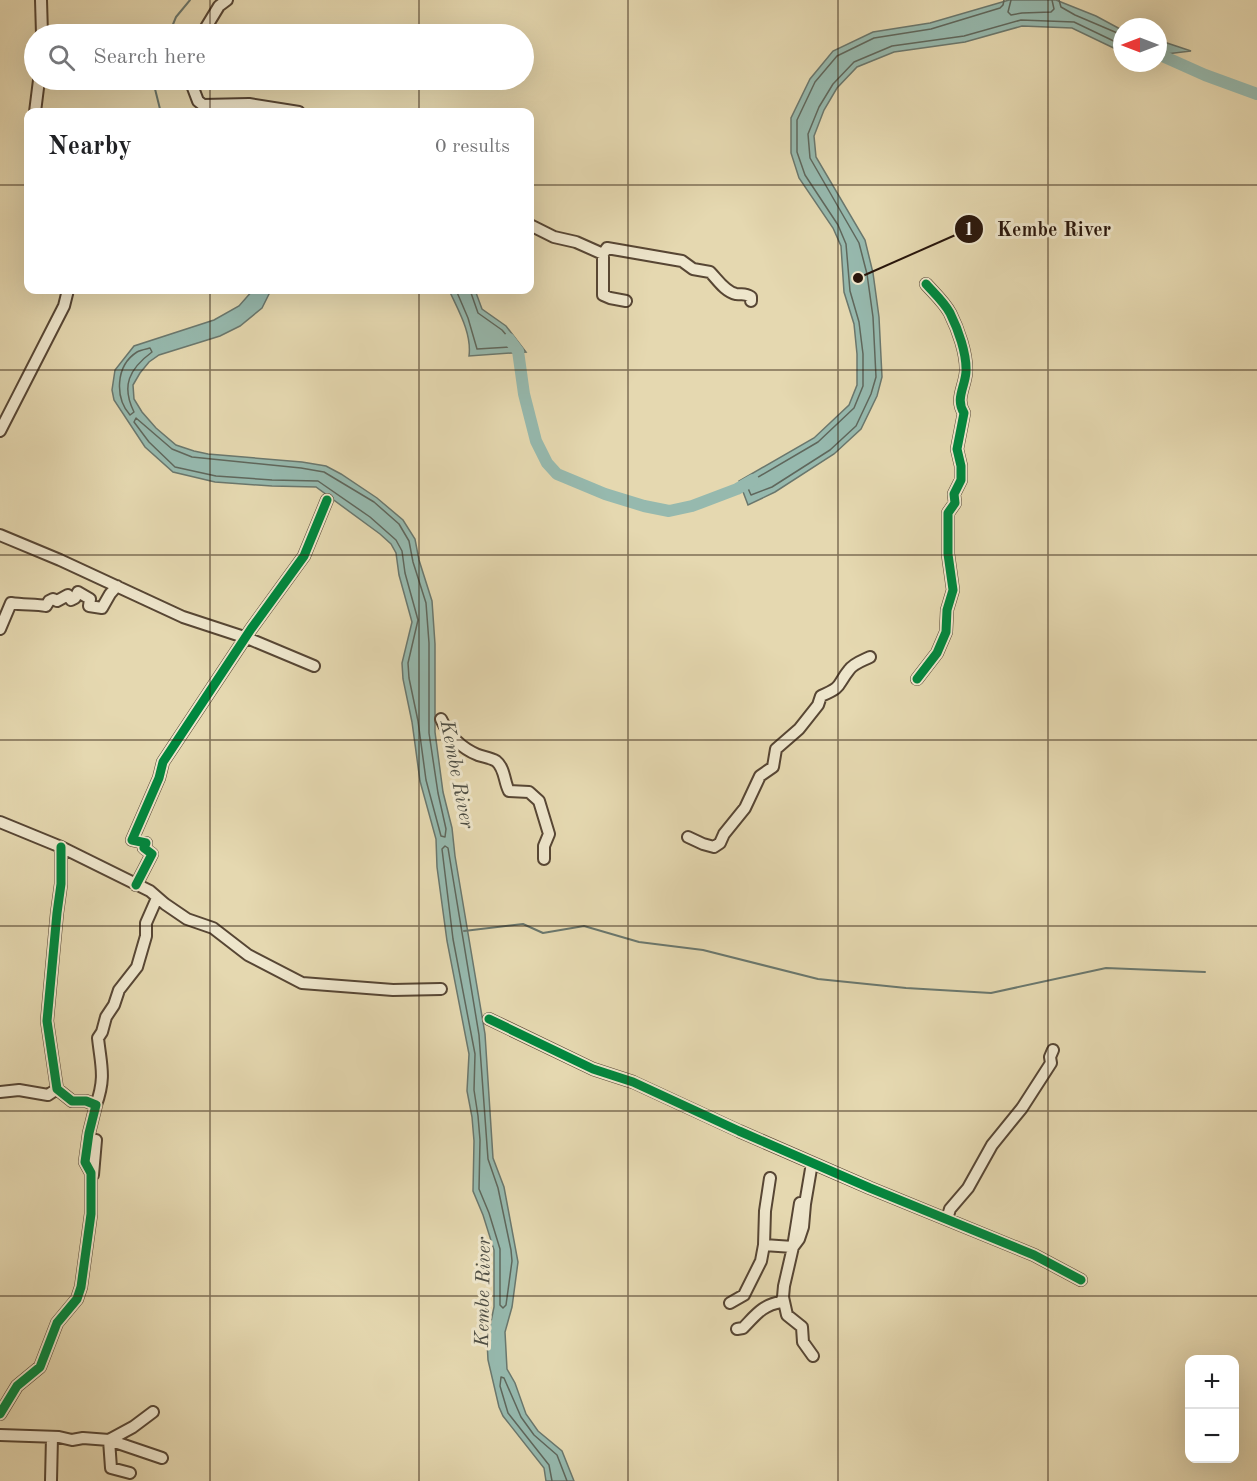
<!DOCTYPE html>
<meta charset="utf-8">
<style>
:root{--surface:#fff;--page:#f6f6f6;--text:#202124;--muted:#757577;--line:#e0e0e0}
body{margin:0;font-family:"Old Standard TT",serif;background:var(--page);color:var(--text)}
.controls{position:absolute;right:18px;bottom:18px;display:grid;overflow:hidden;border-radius:12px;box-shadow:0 6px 24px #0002}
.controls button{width:54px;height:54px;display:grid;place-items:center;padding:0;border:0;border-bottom:2px solid var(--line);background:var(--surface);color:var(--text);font:30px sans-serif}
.compass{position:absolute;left:1113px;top:18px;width:54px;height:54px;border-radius:50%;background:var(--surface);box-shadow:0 6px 24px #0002;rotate:270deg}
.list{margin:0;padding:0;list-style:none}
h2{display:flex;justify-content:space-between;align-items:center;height:78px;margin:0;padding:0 24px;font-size:26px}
h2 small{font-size:20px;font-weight:400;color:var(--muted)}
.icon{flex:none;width:33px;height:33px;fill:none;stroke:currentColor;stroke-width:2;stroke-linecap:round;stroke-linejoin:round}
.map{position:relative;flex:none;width:1257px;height:1481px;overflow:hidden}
.search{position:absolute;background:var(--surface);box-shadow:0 6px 24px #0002;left:24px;top:24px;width:510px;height:66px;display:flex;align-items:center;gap:15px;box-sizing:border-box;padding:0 21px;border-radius:33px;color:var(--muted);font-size:22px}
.panel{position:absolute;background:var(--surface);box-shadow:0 6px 24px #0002;left:24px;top:108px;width:510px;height:186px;border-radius:12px}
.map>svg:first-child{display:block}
.water{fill:#96b9ae;stroke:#6a776d;stroke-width:1.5}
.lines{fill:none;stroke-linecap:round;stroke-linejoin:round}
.shore{stroke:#5f675c;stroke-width:1.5}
.stream{stroke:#6a776d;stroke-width:2}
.river{stroke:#96b9ae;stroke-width:12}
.minor-casing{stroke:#574634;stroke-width:14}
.minor{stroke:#eee6cc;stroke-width:10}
.cycleway-casing{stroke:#eee6cc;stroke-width:13}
.cycleway{stroke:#00873e;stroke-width:9}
.grid{fill:none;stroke:#28150b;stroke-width:1.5;stroke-opacity:0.55}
.labels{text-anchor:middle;stroke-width:6;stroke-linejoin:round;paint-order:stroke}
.water-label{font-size:20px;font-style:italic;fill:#4e4e44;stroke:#eee6cc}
.leader{fill:none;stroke:#28150b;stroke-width:2}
.callout-dot{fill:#28150b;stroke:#eee6cc;stroke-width:2}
.mark-label{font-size:18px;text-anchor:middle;font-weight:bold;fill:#fff}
.callout-label{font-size:20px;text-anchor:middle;font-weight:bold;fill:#28150b;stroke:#eee6cc;stroke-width:6;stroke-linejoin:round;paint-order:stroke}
</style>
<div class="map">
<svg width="1257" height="1481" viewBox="0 0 1257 1481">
<rect width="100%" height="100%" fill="#e5d8b0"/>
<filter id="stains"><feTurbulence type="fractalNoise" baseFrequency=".00333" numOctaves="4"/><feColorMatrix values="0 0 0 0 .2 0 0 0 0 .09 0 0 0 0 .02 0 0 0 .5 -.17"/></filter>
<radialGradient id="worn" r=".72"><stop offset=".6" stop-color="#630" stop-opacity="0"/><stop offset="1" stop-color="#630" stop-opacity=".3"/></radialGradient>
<!-- water -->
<path class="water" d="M1009,0H1056L1096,16L1122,30V52L1072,28L1022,26L965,42L894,52L857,67L837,88L824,110L814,136L816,157L865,240L873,273L879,317L882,377L877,396L861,429L834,454L775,492L748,505L739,481L814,438L849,405L857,385V354L854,324L844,292L841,246L833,228L799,178L791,153V118L810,79L833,51L873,32L930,23Z
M1158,40L1191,51L1158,55Z
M253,290H271L262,308L240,326L220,336L159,355L149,362L140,373L133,385L134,399L142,412L156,428L176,445L194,451L208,454L302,462L326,466L341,474L377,498L403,520L415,539L419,560L432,601L435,644V732L443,792L452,828L455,856L485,1034L493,1158L504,1187L518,1262L512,1307L505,1332L507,1369L515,1383L526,1414L538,1431L562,1451L574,1481H546L544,1468L503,1416L499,1407L488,1360L487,1341L494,1307V1250L483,1215L473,1191L474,1141L472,1117L467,1091L469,1054L447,941L437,867L436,839L420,781L412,722L403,679L402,663L412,622L399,575L396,553L391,544L380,534L316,487L272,486L215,482L173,472L145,447L114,400L112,390L115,370L134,346L214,320L239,306Z
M449,290H475L482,309L506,326L526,352L469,356C472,333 458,310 449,290Z"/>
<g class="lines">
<!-- shore -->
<path class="shore" d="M1004,0L1003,5L1000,8L931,29L874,38L837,56L815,82L797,120V152L805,175L838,225L846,244L850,291L859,322L863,354V386L854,408L818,442L748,483L747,486L751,495L772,487L830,450L856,426L871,394L876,377L873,317L867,274L859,243L810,158L808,134L819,107L833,84L854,62L892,46L964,36L1021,20L1074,22L1122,45
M1011,0L1008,12L1011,15L1022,13L1051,12L1054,9L1052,0
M1059,0L1061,7L1075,15L1122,35
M456,290L468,318L477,349L512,347L513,343L502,330L478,313L470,290
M150,348L152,352C129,369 121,386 134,412L130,415C115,398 115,366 137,352C140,350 146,349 150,348Z
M136,418L172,449L192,457L301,468L324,472L374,502L399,524L409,541L413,562L426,603L429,643V733L438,793L446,829L445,837L441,836L426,780L418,721L409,678L408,663L418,620L405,573L402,551L396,540L370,517L318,481L272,480L216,476L175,467L149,442L134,422Z
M445,846L448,848L479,1035L488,1159L498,1188L511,1250L512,1261L506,1305L503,1308L500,1305V1249L489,1213L479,1189L480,1140L478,1116L474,1090L475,1054L453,939L442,849Z
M552,1481L549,1465L508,1413L500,1386L501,1377L504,1378L521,1417L534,1435L557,1455L567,1481"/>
<!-- stream -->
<path class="stream" d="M169,34L176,17L190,0
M159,80L155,89L160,109L165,112
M464,931L523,924L543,933L584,926L639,942L703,950L818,979L906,988L991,993L1106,968L1205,972"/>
<!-- river -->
<path class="river" d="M1158,54L1205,75L1257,94
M509,339L518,351L524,394L536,441L547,463L557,474L605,494L644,506L669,511L692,506L737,489L753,480"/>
<!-- minor casing -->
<g class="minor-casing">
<path id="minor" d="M41,0L42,34
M202,34L219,6L227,0
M190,80L198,101L203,105L249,104L299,112
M35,112L39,80
M530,225L554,237L576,242L603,254V295L610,298L626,301
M603,254L607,248L682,261L693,269L710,272C717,279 725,292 736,294C743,295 745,293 751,297V301
M0,431L64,306L68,290
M0,535L60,560L183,617L247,638L314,666
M0,629L11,603C23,605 36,604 46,606L49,601L53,599L57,601L68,595L71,600L75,598L78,592L90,599L89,606L102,608L110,594L117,586
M917,679L937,653L946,632L947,610L953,590L948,554V513L955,503L954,494L961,480V466L957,449L964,413C955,399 965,387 966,372C967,354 958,329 950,313C944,302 934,293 926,284
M441,719C449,736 461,748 478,755C484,757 491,758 496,761C505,768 504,782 509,791L529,792L539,801L549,834L544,846V859
M0,822L61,847L150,891L165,904L187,919L213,928L248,955L302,983L393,990L441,989
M688,837L703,844L714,847L720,843L724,834L745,808L760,776L773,767L776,749L799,729L818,705L821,696C844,686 836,686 849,670C854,663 862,661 870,657
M136,885L152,854L144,848L146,843L132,840L159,778L163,762L251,629L304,556L327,500
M489,1019L593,1069L633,1082L739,1131L870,1188L1034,1255L1081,1280
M0,1092L19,1090L48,1095L57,1089
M96,1105C106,1077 101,1066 98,1038L102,1032L106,1017L114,1005L119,990L137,967L146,936V923L157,898
M812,1163L805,1204L803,1227L799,1239L793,1247L784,1286L783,1297L787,1315L802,1327L803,1342L813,1356
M93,1175L96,1140
M947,1219L950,1209L968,1188L992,1145L1022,1108L1051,1063L1050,1057L1053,1050
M764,1245L765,1211L770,1178
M730,1303L744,1295L761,1261L764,1245L793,1247L800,1203
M737,1329L743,1328C755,1316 762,1305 781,1302L783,1297
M0,1414L17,1386L40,1367L57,1323L77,1299L81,1287L91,1214V1173L85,1162L89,1133L96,1105L86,1101H72L57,1089L47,1021L57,913L61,884V847
M0,1435L59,1437L72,1440L83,1438L109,1440L162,1458
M109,1440L133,1427L153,1412
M109,1440L111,1468L130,1473
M51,1481L52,1437"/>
</g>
<!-- minor -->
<use href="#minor" class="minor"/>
<!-- cycleway casing -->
<g class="cycleway-casing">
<path id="cycleway" d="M917,679L937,653L946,632L947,610L953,590L948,554V513L955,503L954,494L961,480V466L957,449L964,413C955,399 965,387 966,372C967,354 958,329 950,313C944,302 934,293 926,284
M136,885L152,854L144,848L146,843L132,840L159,778L163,762L251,629L304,556L327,500
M489,1019L593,1069L633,1082L739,1131L870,1188L1034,1255L1081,1280
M0,1414L17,1386L40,1367L57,1323L77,1299L81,1287L91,1214V1173L85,1162L89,1133L96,1105L86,1101H72L57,1089L47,1021L57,913L61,884V847"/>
</g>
<!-- cycleway -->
<use href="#cycleway" class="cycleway"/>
</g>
<!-- grid -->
<path class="grid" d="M210,0V34M419,0V34M628,0V1481M838,0V1481M1048,0V1481M210,80V112M419,80V112M0,185H28M530,185H1257M210,290V1481M419,290V1481M0,370H1257M0,555H1257M0,740H1257M0,926H1257M0,1111H1257M0,1296H1257"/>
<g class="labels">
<!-- water labels -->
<g class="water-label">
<text transform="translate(458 774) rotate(79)" y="7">Kembe River</text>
<text transform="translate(482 1292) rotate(-89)" y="7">Kembe River</text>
</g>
</g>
<!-- callouts -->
<path class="leader" d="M858 278L969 229"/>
<g class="callout-dot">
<circle cx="858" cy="278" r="6"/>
<circle cx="969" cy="229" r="15"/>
</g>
<g class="mark-label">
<text x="969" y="235">1</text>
</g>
<g class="callout-label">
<text x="1054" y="236">Kembe River</text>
</g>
<rect width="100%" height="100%" filter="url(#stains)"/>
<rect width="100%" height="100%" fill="url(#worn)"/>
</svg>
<div class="controls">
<button>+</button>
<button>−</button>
</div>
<svg class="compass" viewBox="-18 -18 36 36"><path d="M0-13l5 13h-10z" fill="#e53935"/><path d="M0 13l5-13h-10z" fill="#757577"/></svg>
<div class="search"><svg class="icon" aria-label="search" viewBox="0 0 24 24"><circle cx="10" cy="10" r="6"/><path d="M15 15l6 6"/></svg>Search here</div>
<section class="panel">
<h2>Nearby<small>0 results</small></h2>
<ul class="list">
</ul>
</section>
</div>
